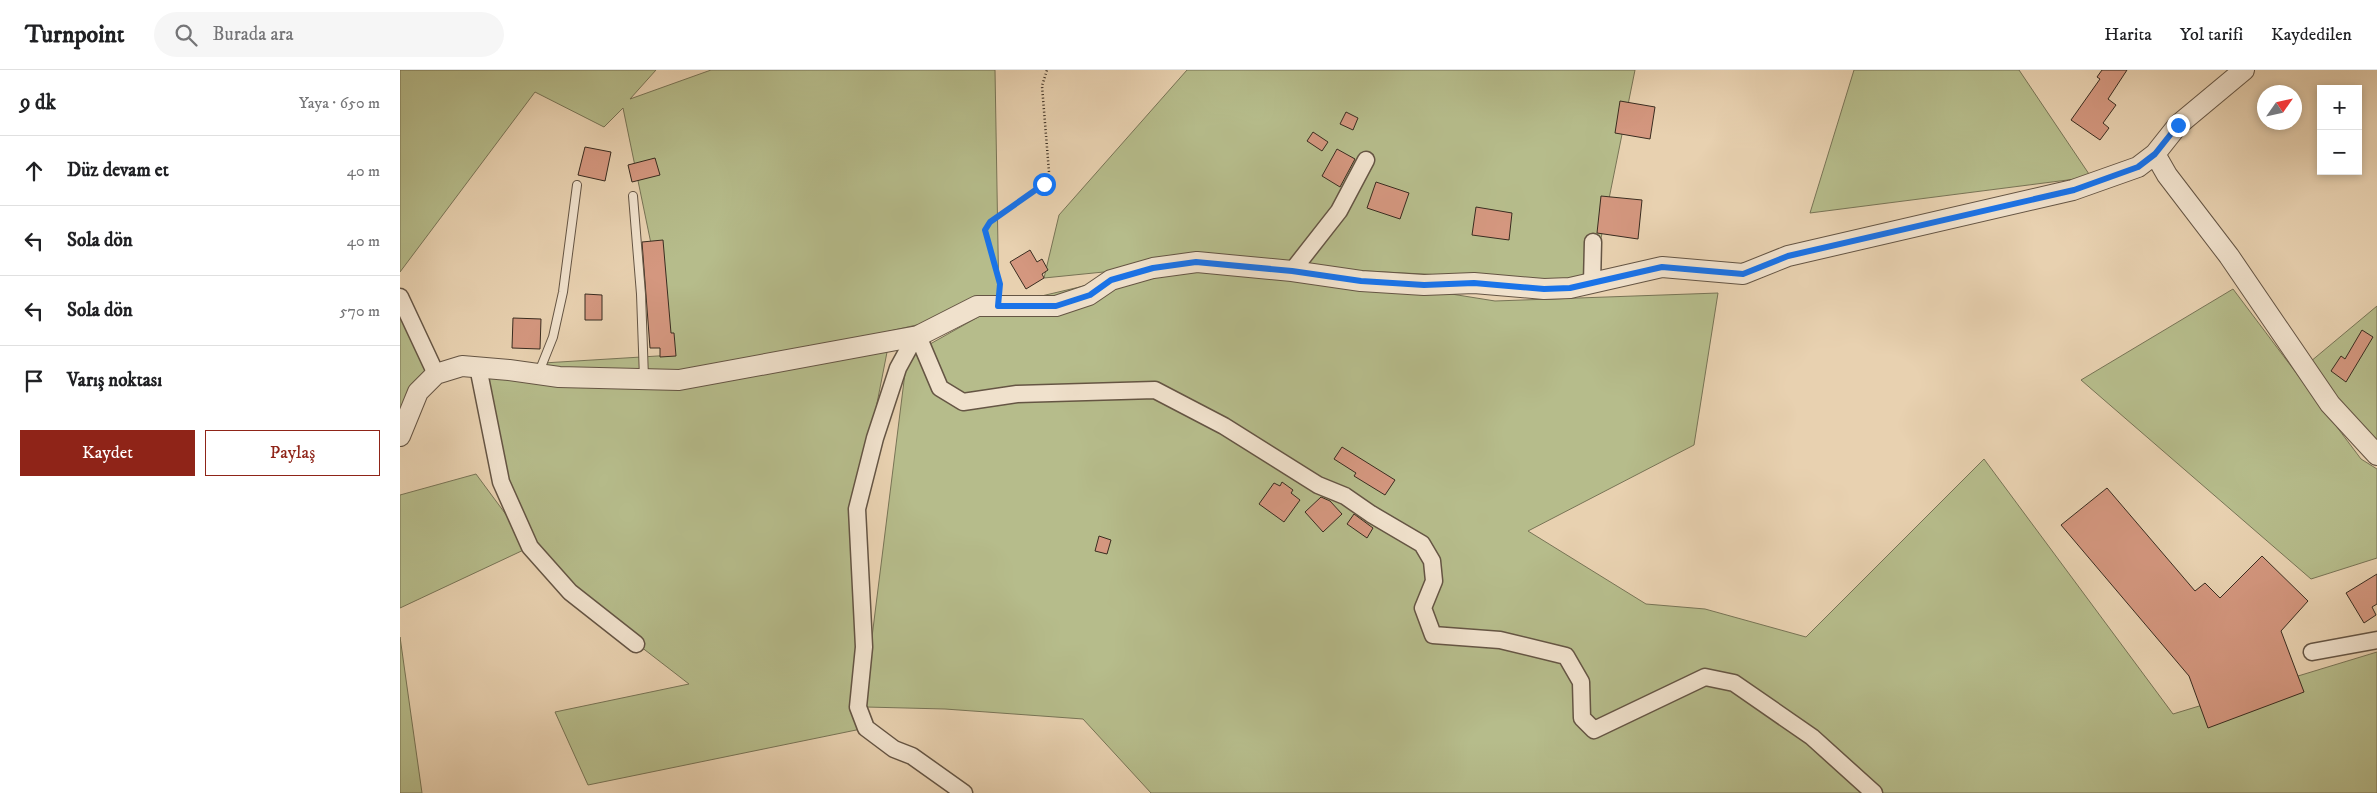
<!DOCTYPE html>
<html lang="tr">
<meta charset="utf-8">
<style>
:root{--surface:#fff;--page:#f6f6f6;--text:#202124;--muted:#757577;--line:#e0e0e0;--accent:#8f2418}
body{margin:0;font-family:"IM FELL DW Pica",serif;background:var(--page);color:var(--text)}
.controls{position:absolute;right:15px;top:15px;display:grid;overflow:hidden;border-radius:0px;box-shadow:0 2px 8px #0003}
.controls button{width:45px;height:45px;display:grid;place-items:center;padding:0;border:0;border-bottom:1px solid var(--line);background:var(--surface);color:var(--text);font:25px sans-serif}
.compass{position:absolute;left:1857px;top:15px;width:45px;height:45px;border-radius:50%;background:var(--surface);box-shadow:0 2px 8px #0003;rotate:56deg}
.stop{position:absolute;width:15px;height:15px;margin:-11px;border:4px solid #1a73e8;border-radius:50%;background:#fff}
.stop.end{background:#1a73e8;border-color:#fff;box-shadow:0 1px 5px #0008}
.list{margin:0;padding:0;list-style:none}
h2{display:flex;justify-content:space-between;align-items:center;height:65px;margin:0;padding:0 20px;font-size:21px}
h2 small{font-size:16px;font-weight:400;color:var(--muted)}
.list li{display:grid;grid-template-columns:32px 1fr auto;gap:15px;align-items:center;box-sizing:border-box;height:70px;padding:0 20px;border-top:1px solid var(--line)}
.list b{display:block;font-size:19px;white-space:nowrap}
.list em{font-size:16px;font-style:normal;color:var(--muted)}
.actions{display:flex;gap:10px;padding:15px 20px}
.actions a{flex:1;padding:11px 0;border:1px solid var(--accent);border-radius:0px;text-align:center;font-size:18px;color:var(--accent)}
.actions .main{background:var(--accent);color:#fff}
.icon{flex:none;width:28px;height:28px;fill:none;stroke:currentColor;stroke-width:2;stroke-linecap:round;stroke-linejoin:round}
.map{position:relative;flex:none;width:1977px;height:723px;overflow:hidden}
header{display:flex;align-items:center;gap:30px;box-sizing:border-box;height:70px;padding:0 25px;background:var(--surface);border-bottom:1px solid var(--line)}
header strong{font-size:24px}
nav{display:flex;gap:28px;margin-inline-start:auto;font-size:18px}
.search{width:350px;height:45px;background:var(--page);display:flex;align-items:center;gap:12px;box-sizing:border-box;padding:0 18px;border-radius:28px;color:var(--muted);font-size:19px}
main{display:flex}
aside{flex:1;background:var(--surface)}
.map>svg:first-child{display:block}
.green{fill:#b6bc8b;stroke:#787456;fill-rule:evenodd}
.building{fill:#d4977f;stroke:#392c20}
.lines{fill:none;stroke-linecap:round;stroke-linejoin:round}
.service-casing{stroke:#655544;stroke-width:10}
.minor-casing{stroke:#655544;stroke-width:19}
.tertiary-casing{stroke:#655544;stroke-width:22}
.path{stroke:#392c20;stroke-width:2.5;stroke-dasharray:1 2.5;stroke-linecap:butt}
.service{stroke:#f0e1cc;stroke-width:8}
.minor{stroke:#f0e1cc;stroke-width:16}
.tertiary{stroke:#f0e1cc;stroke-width:20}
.route{stroke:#1a73e8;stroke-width:6}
</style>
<header>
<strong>Turnpoint</strong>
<div class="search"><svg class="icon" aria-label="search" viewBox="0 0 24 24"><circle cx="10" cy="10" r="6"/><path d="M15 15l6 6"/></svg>Burada ara</div>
<nav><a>Harita</a><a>Yol tarifi</a><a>Kaydedilen</a></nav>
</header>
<main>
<aside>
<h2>9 dk<small>Yaya · 650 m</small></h2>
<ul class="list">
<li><svg class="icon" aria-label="ahead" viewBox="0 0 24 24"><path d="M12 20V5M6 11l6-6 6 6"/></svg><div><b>Düz devam et</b></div><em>40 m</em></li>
<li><svg class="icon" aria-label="left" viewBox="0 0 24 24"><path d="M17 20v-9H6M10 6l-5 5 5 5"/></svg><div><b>Sola dön</b></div><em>40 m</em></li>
<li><svg class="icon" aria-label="left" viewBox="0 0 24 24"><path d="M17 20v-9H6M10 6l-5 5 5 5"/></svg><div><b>Sola dön</b></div><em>570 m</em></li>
<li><svg class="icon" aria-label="arrive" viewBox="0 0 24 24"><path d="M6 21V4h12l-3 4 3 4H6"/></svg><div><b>Varış noktası</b></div></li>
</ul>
<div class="actions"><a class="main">Kaydet</a><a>Paylaş</a></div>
</aside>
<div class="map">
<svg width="1977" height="723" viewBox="0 0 1977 723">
<rect width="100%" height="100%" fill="#e8d1b0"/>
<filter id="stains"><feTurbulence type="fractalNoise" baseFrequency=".004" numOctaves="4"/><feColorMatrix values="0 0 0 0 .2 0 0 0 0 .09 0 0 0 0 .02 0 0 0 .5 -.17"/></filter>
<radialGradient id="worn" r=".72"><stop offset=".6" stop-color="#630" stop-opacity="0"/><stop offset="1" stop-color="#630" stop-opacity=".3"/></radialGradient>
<!-- green -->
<path class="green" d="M0,0H256L230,29L311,0H595L599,236L773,195L644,208L659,145L787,0H1235L1192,213L797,192L951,208L1095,231L1318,223L1294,375L1128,461L1246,534L1305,539L1406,567L1584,389L1773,644L1977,582V723H751L683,649L545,639L466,637V658L188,715L155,642L289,614L170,522L122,459L78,297L274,285L223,38L204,57L135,22L0,202ZM596,237L507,287L466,615L459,425L489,272L428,275Z
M1454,0H1619L1691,107L1410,143Z
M1833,219L1961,389L1977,399V488L1911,509L1681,310Z
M0,227L36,304L0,366Z
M1977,236V375L1904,297Z
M76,404L130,477L0,538V425Z
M0,567L22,723H0Z"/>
<!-- building -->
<path class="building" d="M1702,0H1727L1708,29L1716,35L1703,53L1709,58L1700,70L1671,50L1700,9L1697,7Z
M1220,31L1255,37L1250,69L1215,63Z
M946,42L958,48L953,60L940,54Z
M913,62L928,72L922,81L907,71Z
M185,77L211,82L205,111L178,105Z
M937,79L955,89L940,117L922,106Z
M255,88L260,105L232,112L228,95Z
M976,112L1009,123L1000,149L967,138Z
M1201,126L1242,130L1238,169L1197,163Z
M1076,137L1112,143L1109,170L1072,165Z
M263,170L271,263H274L276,286L260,287V278H250L242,172Z
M630,180L637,192L642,189L648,200L642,204L644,208L626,219L610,192Z
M185,224L202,225V250H185Z
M113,248L141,249L140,279L112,278Z
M1962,260L1973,267L1946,312L1931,301L1941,286L1945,289Z
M942,377L995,410L985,425L954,406L956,403L934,389Z
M882,412L893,420L891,423L900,430L884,452L859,434L874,413L880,416Z
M1707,418L1795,521L1805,513L1820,528L1862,486L1908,531L1881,561L1904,622L1808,658L1789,606L1661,455Z
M921,427L930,431L942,444L923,462L905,442Z
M954,444L973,458L967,468L947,454Z
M699,466L711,470L707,484L695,481Z
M1977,504V534L1972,537L1976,545L1964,553L1946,523Z"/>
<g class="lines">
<!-- service casing -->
<g class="service-casing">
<path id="service" d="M233,126L241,224L244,308
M139,302L153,267L163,222L177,115"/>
</g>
<!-- minor casing -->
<g class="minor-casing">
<path id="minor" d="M892,201L939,141L966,90
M1192,213L1193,172
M0,227L36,304
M518,266L540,318L563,332L617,324L755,320L824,356L918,415L945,426L971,444L1022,474L1032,491L1034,511L1023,538L1033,565L1100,570L1166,586L1181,612L1182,648L1194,660L1305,607L1334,613L1412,667L1474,723
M515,267L498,298L475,368L457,439L464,577L458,637L466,658L494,679L512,686L564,723
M78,297L101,412L130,477L170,522L236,574
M1912,582L1977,570"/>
</g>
<!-- tertiary casing -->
<g class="tertiary-casing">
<path id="tertiary" d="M1844,0L1778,55L1755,84L1767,105L1829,186L1930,334L1977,385
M0,366L18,322L36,304L62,296L109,300L159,307L279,310L518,266L577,236H656L689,225L711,210L753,198L797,192L892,201L961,211L1024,215L1074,213L1144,219L1170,218L1262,197L1343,204L1388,186L1673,120L1738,97L1755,84"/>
</g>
<!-- path -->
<path class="path" d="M600,220V214L585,161L590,152L644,114L649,102L642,16L647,0"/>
<!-- service -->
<use href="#service" class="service"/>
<!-- minor -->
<use href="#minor" class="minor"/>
<!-- tertiary -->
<use href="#tertiary" class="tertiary"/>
</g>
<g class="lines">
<!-- route -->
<path class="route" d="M644,114L590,152L585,160L600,214L598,236H656L690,225L711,210L753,198L796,192L892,201L961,211L1024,215L1074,213L1144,219L1170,218L1262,197L1343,204L1388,186L1674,120L1738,97L1755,84L1778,55"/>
</g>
<rect width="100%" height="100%" filter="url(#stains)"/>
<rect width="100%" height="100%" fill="url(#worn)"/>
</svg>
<div class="controls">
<button>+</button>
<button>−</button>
</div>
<svg class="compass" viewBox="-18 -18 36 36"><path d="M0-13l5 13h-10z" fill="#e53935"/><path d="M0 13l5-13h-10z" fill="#757577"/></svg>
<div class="stop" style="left:644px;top:114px"></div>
<div class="stop end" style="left:1778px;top:55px"></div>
</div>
</main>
